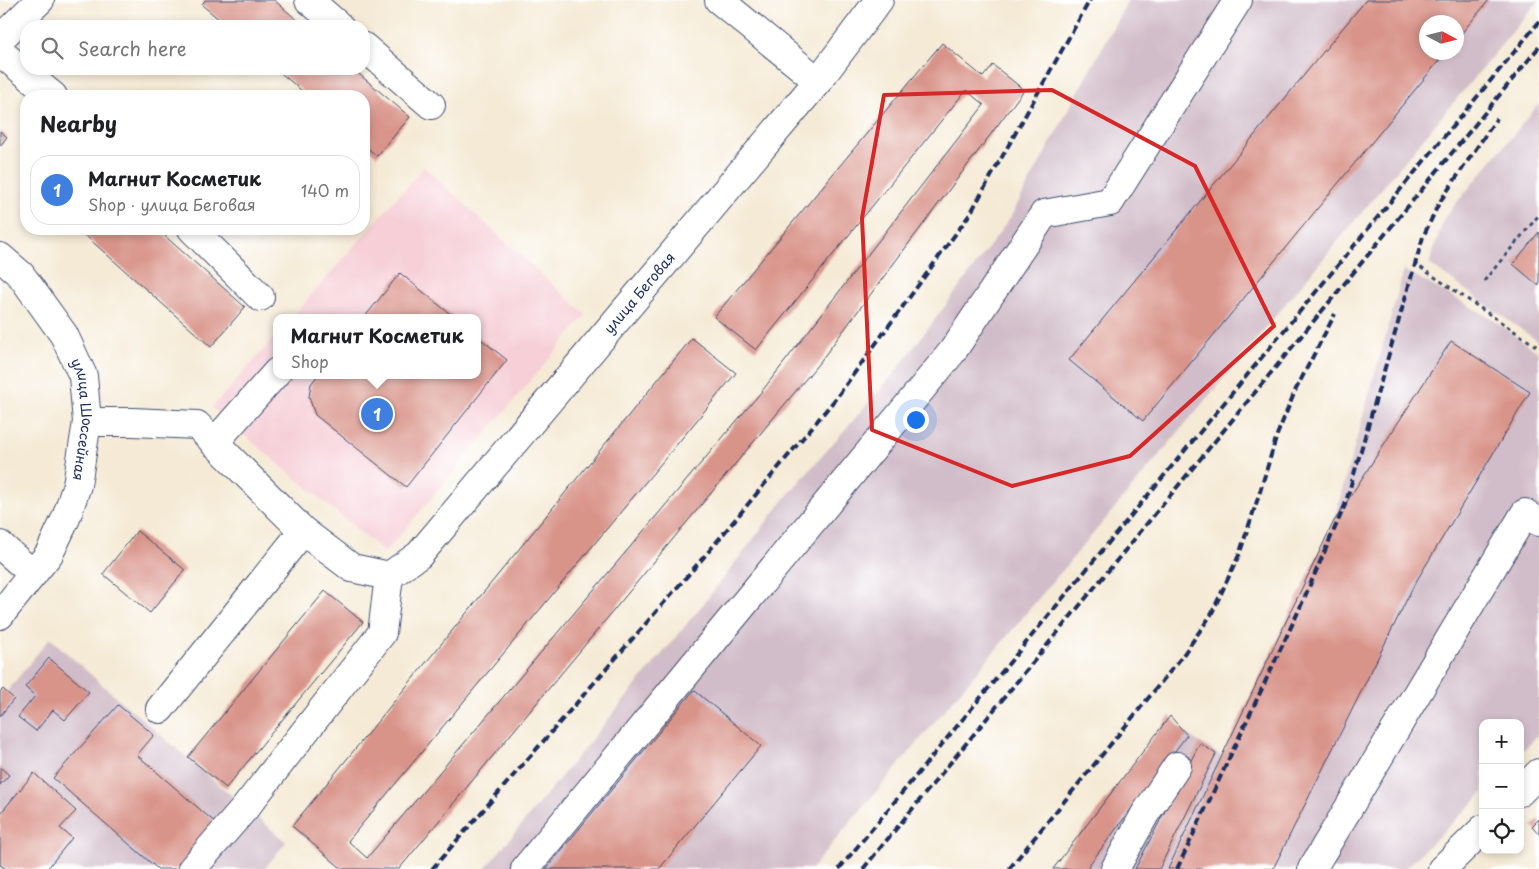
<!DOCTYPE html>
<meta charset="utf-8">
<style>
:root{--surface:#fff;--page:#f6f6f6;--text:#202124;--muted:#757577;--line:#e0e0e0;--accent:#1a73e8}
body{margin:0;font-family:"Playpen Sans",sans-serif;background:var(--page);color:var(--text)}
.controls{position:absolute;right:15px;bottom:15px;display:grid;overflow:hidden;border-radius:10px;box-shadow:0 2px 8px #0003}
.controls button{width:45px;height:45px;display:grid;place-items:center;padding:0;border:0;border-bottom:1px solid var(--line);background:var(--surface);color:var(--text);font:25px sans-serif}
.compass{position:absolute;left:1419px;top:15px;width:45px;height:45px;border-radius:50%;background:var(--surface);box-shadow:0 2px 8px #0003;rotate:97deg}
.you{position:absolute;left:915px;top:419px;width:18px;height:18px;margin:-12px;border:4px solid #fff;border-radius:50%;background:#1a73e8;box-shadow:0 0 0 8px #1a73e833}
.badge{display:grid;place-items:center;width:32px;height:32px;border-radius:50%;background:var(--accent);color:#fff;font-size:16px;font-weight:700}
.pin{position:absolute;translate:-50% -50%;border:2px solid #fff;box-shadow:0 1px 5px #0006}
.popup{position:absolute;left:273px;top:314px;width:208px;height:65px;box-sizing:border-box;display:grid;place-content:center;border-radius:10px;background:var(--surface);filter:drop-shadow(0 1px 4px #0005);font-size:16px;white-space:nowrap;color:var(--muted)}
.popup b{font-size:19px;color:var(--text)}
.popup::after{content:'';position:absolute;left:50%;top:100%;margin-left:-10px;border:10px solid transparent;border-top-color:var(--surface)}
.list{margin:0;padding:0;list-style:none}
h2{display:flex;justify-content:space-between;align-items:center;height:65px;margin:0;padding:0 20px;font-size:21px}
h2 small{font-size:16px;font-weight:400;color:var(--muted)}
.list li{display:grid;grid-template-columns:32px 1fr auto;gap:15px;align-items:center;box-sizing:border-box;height:70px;margin:0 10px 10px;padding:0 10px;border:1px solid var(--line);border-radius:20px}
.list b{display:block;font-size:19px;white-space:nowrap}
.list p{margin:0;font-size:16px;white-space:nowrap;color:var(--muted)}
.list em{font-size:16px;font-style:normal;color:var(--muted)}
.icon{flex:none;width:28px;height:28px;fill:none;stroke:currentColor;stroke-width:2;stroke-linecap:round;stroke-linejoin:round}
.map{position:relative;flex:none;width:1539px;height:869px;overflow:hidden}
.search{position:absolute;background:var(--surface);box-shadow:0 2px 8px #0003;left:20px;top:20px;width:350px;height:55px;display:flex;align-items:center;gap:12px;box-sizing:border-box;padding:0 18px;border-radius:20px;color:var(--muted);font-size:19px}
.panel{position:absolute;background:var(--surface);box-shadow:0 2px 8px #0003;left:20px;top:90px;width:350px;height:145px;border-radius:20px}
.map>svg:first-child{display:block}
.built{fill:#f6cfd7}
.industrial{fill:#d1bdc9;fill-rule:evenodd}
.building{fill:#d9948a}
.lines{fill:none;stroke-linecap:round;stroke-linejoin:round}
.minor-casing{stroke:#3c4b70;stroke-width:30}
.major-casing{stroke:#3c4b70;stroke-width:30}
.path{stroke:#3c4b70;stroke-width:3;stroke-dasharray:4 4;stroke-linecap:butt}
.minor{stroke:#fff;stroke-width:28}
.major{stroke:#fff;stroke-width:28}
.rail{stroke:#1b2f5e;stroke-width:4;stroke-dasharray:8 4;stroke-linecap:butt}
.marked{fill:none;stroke:#d62828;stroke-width:4;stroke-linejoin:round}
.labels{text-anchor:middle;stroke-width:4;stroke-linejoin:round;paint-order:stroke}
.street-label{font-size:14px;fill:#1b2f5e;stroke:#fff}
</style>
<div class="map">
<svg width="1539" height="869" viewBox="0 0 1539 869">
<rect width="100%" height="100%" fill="#fff"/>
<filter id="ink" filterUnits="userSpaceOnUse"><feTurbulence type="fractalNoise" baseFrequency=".02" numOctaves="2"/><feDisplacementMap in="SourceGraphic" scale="10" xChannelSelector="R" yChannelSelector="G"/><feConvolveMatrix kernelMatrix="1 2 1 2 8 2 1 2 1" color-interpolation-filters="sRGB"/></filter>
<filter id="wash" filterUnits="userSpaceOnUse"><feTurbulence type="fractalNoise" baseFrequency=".0096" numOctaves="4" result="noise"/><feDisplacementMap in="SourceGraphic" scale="20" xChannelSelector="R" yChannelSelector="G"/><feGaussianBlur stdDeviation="1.12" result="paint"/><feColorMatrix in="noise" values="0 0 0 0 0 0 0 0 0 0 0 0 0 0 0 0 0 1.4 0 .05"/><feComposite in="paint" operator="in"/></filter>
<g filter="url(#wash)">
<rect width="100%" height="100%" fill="#f5ead5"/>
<!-- built -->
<path class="built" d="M424,167L586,315L385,553L212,408L277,334V375H477V318H291Z"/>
<!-- industrial -->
<path class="industrial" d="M1128,0H1539L1162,452L811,869H485L704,603L786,497L892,376L967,277L1010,218ZM1426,22H1456V52H1426Z
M1539,104V342L1429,264L1444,218Z
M1404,270L1491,318L1539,353V734L1520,753V723H1483V793L1405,869H1053L1170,716L1187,735L1222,756L1333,523Z
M50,638L108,690L286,842L264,869H0V700Z"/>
<g id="blocks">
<!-- building -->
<path class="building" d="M205,0H274L304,26H227L202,5Z
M1366,0H1489L1456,40V22H1426V52H1446L1143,421L1069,360Z
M942,43L983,77L993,65L1024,90L819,363L399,869H342L292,826L692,338L736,373L348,841L367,858L762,391L984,105L966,90L756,350L714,317Z
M276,69H353L410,117L377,156L364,145V96H308Z
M0,131L7,137L0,146Z
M78,229H157L245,307L211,347Z
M1539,232V286L1513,264Z
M400,273L455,318H364Z
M477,336L507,360L406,487L315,415L309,397L311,384L318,375H477Z
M1451,341L1530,392L1414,585L1273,869H1168L1333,523Z
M137,531L185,570L150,613L103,574Z
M325,591L363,622L226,788L188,757Z
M49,658L89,692L65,720L53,710L36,731L18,717L35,696L25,687Z
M3,689L14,699L0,716V692Z
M694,690L761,746L659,869H546Z
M118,705L154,735L137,755L218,825L180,869H158L53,778Z
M1170,716L1187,735L1086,869H1053Z
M1200,743L1216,754L1159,869H1135Z
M0,767L9,775L0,785Z
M34,773L76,811L60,828L72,838L47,869H6L0,865V814Z
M1539,819V834L1532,826Z"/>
</g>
</g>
<g filter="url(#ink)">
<use href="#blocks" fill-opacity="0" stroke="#3c4b70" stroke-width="1"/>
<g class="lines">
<!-- minor casing -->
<g class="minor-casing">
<g id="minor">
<path d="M309,0L339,26"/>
<path d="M719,0L818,81"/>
<path d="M0,39L40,0"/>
<path d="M364,47L431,105"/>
<path d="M0,52L53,96"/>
<path d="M192,229L260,297"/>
<path d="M87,422H133L197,425L303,531L352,568L389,576"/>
<path d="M214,443L277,372"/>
<path d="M0,545L33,574"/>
<path id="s1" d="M389,576L419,555L818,81L879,0"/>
<path d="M160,709L303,531"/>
<path d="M1520,792L1539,773"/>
<path d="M192,869L245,808L382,633L389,576"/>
<path d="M525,869L952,352L1044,214L1110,202L1238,0"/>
<path d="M1115,869L1145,814L1177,766"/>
<path d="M1312,869L1525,513L1539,522"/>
<path d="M1442,869L1483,829"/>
</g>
</g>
<!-- major casing -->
<g class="major-casing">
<g id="major">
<path id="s2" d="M0,257L21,275L64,335L83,376L87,422L77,485L66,518L49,554L0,615"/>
</g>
</g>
<!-- path -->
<path class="path" d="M1414,263L1539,348
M1484,281L1539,215"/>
<!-- minor -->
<use href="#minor" class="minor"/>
<!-- major -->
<use href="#major" class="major"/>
<!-- rail -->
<path class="rail" d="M432,869L709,551L837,397L970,214L1090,0
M839,869L1539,22
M863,869L1539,47
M1009,869L1181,658L1211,615L1239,555L1259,495L1277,435L1296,389L1335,314
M1177,869L1299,610L1345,505L1423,237L1439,203L1497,118"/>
</g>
</g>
<!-- marked area -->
<path class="marked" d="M1052,90L1195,166L1274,326L1130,456L1012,486L872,430L862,218L884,95Z"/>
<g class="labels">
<!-- street labels -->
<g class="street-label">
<text dy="5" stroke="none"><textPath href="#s1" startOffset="379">улица Беговая</textPath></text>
<text dy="5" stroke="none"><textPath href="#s2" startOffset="190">улица Шоссейная</textPath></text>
</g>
</g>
</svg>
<div class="controls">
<button>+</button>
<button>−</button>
<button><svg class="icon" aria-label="locate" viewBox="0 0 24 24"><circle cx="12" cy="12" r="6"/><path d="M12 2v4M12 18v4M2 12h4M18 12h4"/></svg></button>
</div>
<svg class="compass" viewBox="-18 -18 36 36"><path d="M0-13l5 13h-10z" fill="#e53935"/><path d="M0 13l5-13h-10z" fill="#757577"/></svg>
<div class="you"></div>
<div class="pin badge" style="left:377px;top:414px;background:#3f7fe0">1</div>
<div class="popup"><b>Магнит Косметик</b>Shop</div>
<div class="search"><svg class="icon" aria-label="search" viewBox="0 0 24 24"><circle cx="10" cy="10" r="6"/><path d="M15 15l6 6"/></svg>Search here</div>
<section class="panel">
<h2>Nearby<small></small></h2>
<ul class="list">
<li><span class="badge" style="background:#3f7fe0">1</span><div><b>Магнит Косметик</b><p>Shop · улица Беговая</p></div><em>140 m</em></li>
</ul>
</section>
</div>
